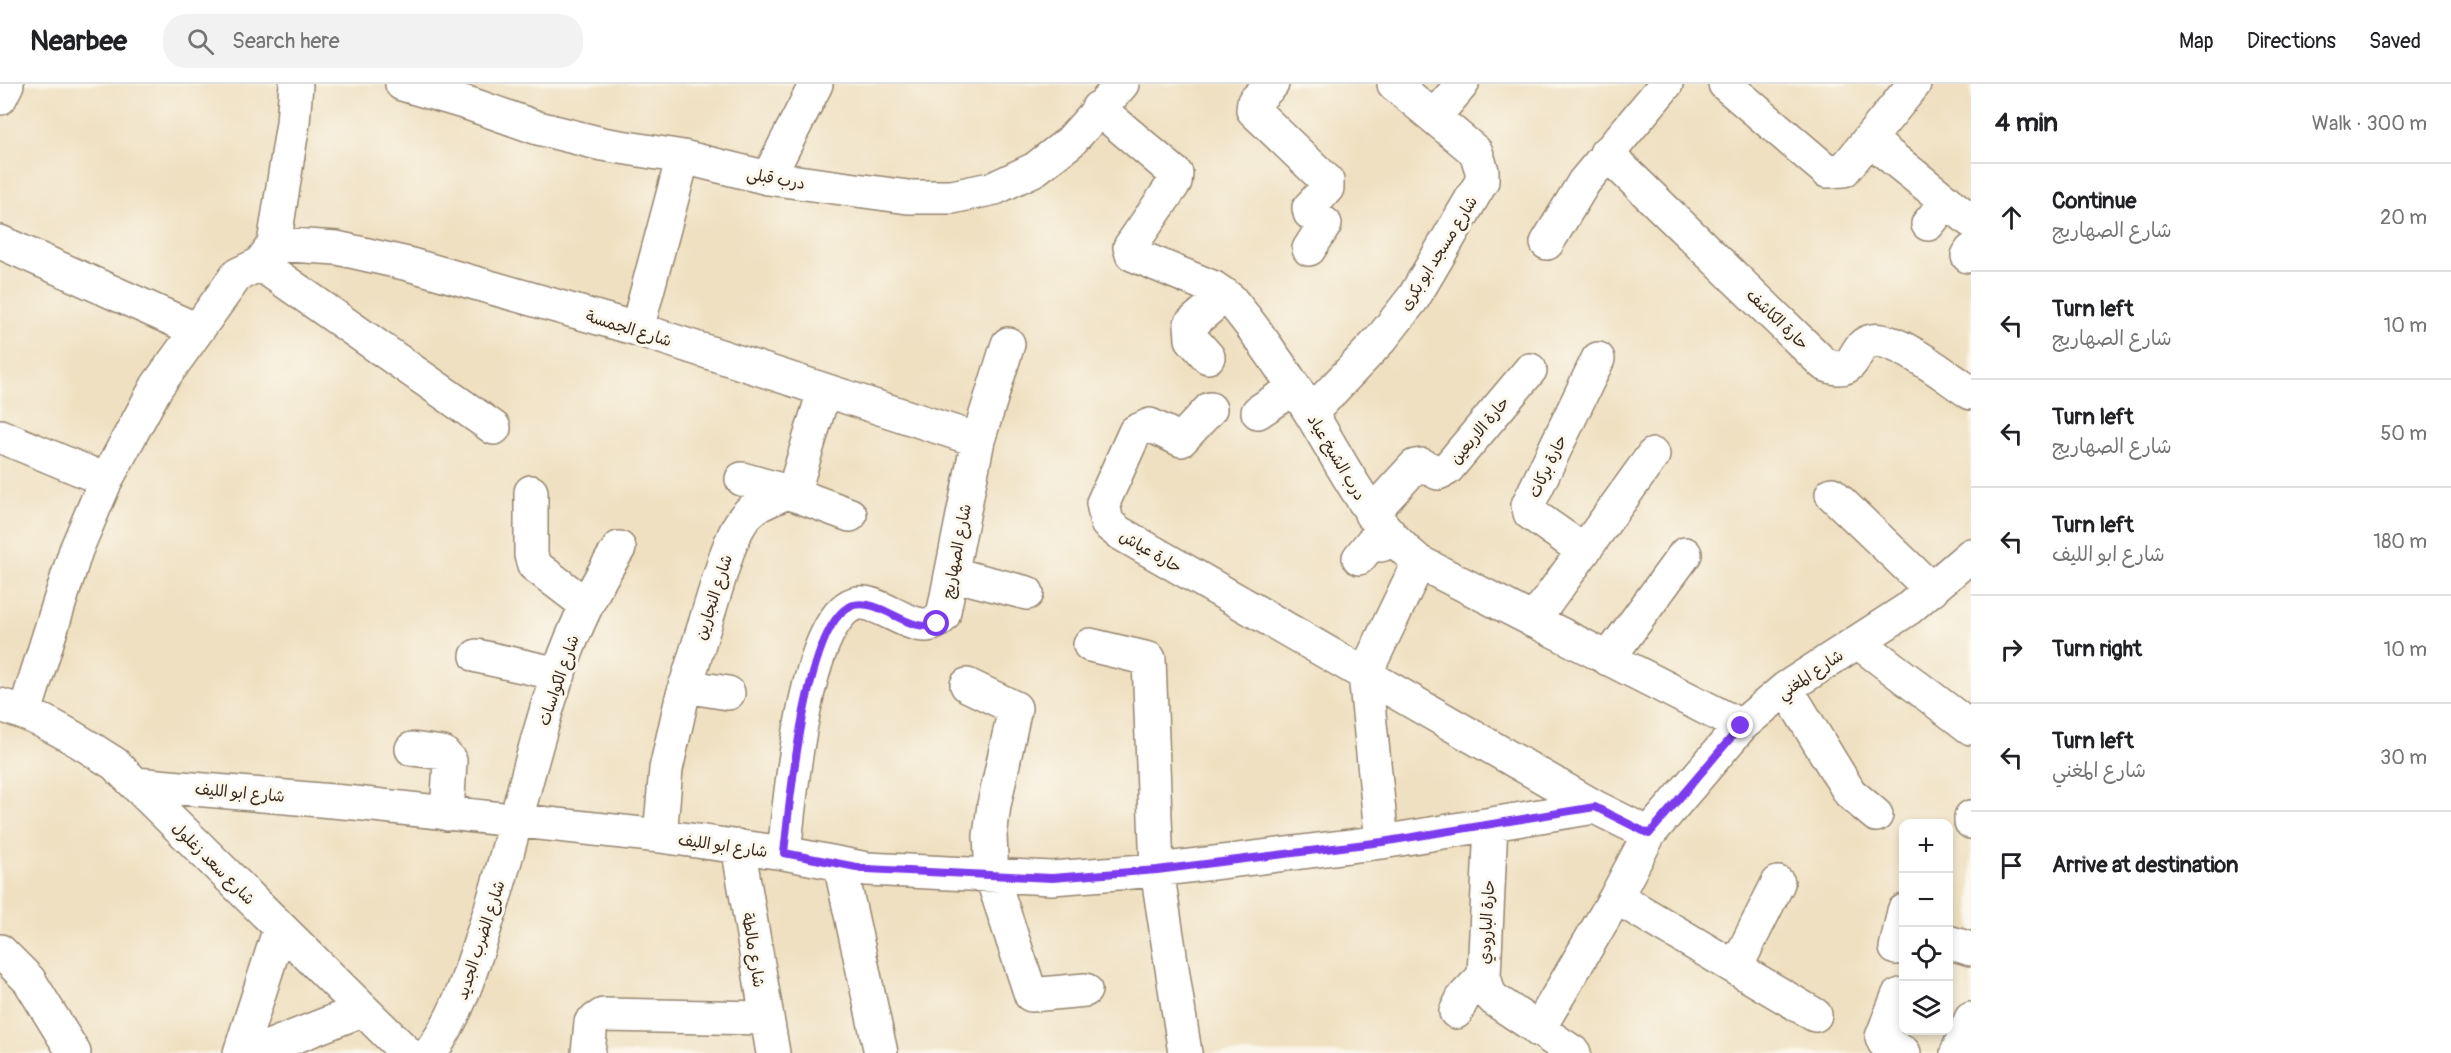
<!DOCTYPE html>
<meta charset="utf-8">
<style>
:root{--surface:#fff;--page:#f2f2f2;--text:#202124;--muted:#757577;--line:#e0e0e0}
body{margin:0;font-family:Pangolin,"Playpen Sans Arabic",sans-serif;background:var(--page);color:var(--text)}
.controls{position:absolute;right:18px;bottom:18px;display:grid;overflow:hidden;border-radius:12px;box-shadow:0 3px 9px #0003}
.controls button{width:54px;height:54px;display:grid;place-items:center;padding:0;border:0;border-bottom:2px solid var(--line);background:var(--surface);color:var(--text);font:30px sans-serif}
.stop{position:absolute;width:18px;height:18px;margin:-14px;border:4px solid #7c3aed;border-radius:50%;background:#fff}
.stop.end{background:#7c3aed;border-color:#fff;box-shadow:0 2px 6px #0008}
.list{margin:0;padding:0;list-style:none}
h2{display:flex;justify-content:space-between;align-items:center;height:78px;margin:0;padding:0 24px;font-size:26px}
h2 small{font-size:20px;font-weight:400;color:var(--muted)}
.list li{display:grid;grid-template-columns:39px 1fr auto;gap:18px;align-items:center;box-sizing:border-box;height:108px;padding:0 24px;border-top:2px solid var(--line)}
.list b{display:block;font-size:22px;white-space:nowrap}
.list p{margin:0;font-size:20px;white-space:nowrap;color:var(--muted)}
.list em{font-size:20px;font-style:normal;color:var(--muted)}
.icon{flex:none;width:33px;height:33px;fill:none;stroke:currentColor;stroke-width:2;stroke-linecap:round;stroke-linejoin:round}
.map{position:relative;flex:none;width:1971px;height:969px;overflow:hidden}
header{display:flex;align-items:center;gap:36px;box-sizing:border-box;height:84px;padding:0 30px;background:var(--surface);border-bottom:2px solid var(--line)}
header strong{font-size:28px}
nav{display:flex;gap:33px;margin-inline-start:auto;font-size:21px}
.search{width:420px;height:54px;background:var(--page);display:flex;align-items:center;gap:15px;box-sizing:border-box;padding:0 21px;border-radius:24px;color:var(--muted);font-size:22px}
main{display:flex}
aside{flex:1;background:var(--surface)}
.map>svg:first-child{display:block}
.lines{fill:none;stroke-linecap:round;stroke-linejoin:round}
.minor-casing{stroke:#958570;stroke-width:36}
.minor{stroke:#fff;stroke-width:33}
.route{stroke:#7c3aed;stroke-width:8}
.labels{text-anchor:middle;stroke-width:6;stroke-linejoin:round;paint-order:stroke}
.street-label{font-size:16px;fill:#3b2a1e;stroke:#fbf7ec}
</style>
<header>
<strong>Nearbee</strong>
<div class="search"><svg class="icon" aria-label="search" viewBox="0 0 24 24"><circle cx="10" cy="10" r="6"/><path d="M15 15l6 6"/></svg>Search here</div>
<nav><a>Map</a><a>Directions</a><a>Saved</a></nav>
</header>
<main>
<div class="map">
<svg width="1971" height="969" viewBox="0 0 1971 969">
<rect width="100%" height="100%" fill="#fbf7ec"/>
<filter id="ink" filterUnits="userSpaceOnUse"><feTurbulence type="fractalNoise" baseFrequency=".0167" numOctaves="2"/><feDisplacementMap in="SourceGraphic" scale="12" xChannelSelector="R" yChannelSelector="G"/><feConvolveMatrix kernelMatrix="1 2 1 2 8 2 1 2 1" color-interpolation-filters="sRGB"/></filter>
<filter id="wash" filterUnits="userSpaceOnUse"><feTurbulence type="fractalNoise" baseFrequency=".008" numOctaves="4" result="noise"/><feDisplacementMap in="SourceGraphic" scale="24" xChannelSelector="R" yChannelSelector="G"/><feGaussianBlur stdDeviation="1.35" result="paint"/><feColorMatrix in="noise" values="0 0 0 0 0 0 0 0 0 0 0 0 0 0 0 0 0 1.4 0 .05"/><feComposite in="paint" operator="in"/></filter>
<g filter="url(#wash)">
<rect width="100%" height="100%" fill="#efe0c1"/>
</g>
<g filter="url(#ink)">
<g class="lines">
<!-- minor casing -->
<g class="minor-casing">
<path id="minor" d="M402,0L470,20L538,44L602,60L683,73L768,94L908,113H952L995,104L1035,85L1070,58L1122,0
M1272,0L1254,18L1253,26L1327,97V104L1309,124L1310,129L1325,140L1309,165
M1725,0L1827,87L1844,86L1914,0
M0,14L7,0
M1098,24L1176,90L1175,98L1130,163L1132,170L1214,204L1230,215C1260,251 1287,291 1312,331C1345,385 1369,438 1419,478L1741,642
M1434,33L1462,0
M1870,56L1971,137
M1606,69L1824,280C1860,296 1849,261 1872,257C1898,252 1949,295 1971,309
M768,94L816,0
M1928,140L1947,117
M0,158L197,246
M1547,159L1584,98L1666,0
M274,160L337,164L408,180L637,245L978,356
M1968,172L1971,167
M260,180L494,344
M637,245L683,73
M1208,273L1192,255L1191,240L1225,211
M1210,325L1181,356L1150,341L1135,348L1103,419L1107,439L1118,448L1595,723L1649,750
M1258,328L1294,304
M1311,329L1381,255L1414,213L1482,97V87L1476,68L1394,0
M0,352L106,396
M742,395L788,408L850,431
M531,408V471L534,481L585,520
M1832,410L1932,506
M1371,430L1415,382L1422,381L1438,389L1447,385L1530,286
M1584,467L1530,429L1528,421L1598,275
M1359,474L1372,458L1381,461L1393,456
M952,490L1027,509
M1533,537L1653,371
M1858,558L1971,644
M1090,561L1149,575L1157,786L1185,969
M477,572L559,590
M1608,575L1685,470
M967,601L1015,624L994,721L990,752L992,793L1031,911L1085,906
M685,602L728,609
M1786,604L1850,709L1876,731
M0,621C43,633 78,656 115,680L407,969
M25,628L76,466L106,396L157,302L237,191L260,180L274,160L293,39L296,0
M412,665L443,669L450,677L447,730
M135,700L355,719L660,752L784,769L867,785L1052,794L1157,786L1382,758L1595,723
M1971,733V738
M1491,740L1484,892L1489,910L1495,916L1574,969
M660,752L666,685L682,614L727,469C734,451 741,431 759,421C772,414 785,411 796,400L824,307
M1382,758L1365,590L1419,478
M738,762L773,969
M784,769C789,728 805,513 864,519C890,522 922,557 943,532L978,356L1008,260
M840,780L881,969
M1616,813L1815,931
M1948,858L1971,865
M1896,864L1904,827
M0,867L29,896L74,969
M1736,883L1778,799
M1904,910L1898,912L1882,953L1884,958L1904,969
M1456,928L1463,914L1484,892
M1538,946L1616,813L1649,750L1741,642L1786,604L1908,525L1971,471
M240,969L280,844
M253,969L362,926
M430,969C459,930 471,886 486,840C528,713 544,577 619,464
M588,969L591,939L603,931L765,934
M1957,969L1971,935"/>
</g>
<!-- minor -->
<use href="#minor" class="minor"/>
</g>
</g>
<g class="lines" filter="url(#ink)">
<!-- route -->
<path class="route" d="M937,540C910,551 881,514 854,521C806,532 789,724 784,769L867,785L1052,794L1157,786L1382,758L1595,723L1649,750L1741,642"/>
</g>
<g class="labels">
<!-- street labels -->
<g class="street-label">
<text transform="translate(776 94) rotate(10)" y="6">درب قبلى</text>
<text transform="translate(1438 169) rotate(-58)" y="6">شارع مسجد ابو بكرى</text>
<text transform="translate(1778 235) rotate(44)" y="6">حارة الكاشف</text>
<text transform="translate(629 244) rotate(17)" y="6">شارع الجمسة</text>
<text transform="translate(1479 346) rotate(-50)" y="6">حارة الاربعين</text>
<text transform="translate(1337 373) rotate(59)" y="6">درب الشيخ عياد</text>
<text transform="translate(1547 382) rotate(-64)" y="6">حارة بركات</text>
<text transform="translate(956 467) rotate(-79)" y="6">شارع الصهاريج</text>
<text transform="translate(1151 467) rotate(30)" y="6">حارة عياش</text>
<text transform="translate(713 513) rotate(-72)" y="6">شارع النجارين</text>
<text transform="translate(1810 590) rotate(-34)" y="6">شارع المغني</text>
<text transform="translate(558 596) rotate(-71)" y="6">شارع الكواسات</text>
<text transform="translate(240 708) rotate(5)" y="6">شارع ابو الليف</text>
<text transform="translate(723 761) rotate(8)" y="6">شارع ابو الليف</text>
<text transform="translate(214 779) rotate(45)" y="6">شارع سعد زغلول</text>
<text transform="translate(1486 838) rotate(-87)" y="6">حارة البارودي</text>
<text transform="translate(480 856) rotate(-72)" y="6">شارع الضرب الجديد</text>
<text transform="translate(754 866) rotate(81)" y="6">شارع مالطة</text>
</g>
</g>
</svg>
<div class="controls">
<button>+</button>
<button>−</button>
<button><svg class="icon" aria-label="locate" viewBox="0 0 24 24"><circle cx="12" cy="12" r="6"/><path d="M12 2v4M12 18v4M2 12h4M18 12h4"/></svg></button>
<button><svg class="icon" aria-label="layers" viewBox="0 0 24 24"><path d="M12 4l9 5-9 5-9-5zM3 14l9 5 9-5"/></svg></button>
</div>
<div class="stop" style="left:937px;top:540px"></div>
<div class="stop end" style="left:1741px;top:642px"></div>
</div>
<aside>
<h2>4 min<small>Walk · 300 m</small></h2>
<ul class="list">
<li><svg class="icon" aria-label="ahead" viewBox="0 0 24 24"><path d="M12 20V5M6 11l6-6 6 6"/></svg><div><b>Continue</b><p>شارع الصهاريج</p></div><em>20 m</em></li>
<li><svg class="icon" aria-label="left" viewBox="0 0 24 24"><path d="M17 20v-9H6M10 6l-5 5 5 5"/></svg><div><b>Turn left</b><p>شارع الصهاريج</p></div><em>10 m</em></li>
<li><svg class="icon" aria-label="left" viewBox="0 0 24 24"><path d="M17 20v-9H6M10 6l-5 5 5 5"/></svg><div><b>Turn left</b><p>شارع الصهاريج</p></div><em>50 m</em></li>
<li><svg class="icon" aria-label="left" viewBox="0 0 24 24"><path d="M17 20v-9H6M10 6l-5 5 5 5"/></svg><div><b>Turn left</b><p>شارع ابو الليف</p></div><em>180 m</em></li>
<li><svg class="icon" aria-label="right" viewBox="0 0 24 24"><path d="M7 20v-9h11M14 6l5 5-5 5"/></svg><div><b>Turn right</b></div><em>10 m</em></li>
<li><svg class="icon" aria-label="left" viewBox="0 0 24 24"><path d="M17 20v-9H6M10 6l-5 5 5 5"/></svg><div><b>Turn left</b><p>شارع المغني</p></div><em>30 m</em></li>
<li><svg class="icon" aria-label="arrive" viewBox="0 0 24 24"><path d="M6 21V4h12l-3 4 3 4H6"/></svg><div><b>Arrive at destination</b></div></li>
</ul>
</aside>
</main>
